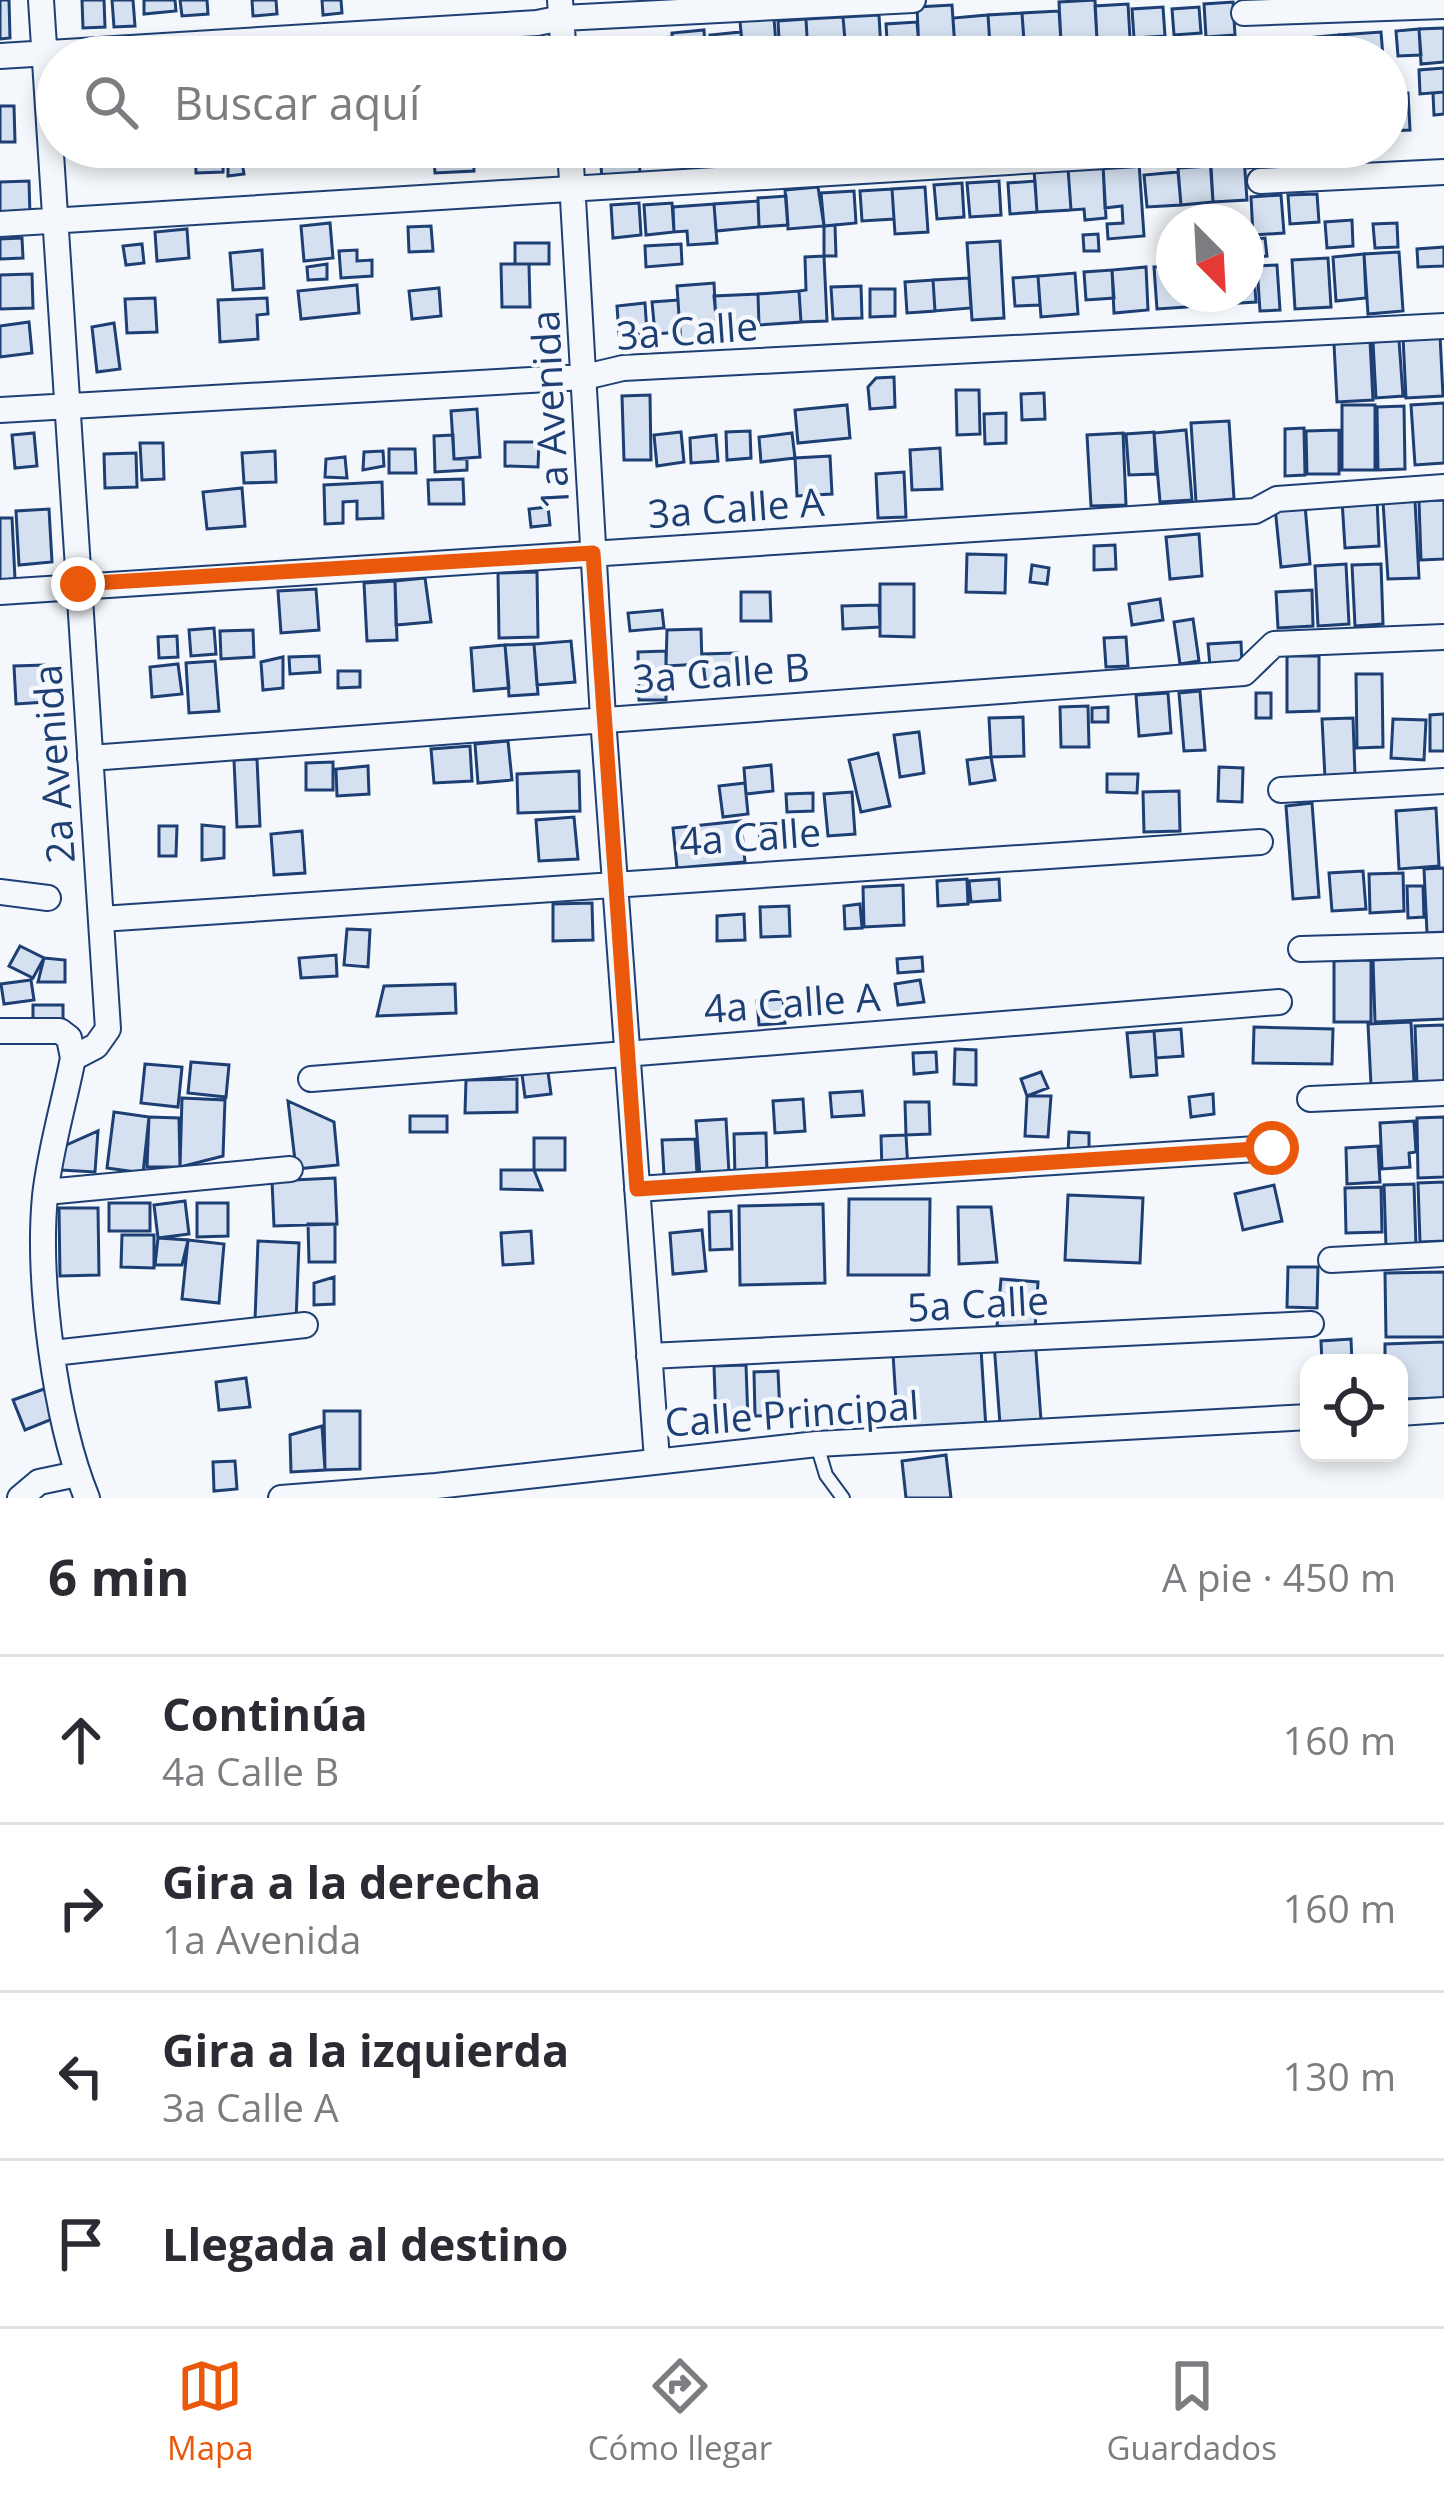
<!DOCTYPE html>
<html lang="es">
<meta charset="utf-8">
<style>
:root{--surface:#fff;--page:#f7f7f7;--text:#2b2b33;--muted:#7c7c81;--line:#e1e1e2;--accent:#ea580c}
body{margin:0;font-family:"Open Sans",sans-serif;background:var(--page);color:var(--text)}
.controls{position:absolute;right:36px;bottom:36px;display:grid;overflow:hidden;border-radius:24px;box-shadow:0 6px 18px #0003}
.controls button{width:108px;height:108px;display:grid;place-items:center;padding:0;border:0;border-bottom:3px solid var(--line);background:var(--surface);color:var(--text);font:60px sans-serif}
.compass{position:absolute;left:1156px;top:204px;width:108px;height:108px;border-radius:50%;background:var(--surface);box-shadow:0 6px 18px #0003;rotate:156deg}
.stop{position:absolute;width:36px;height:36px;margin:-27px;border:9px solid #ea580c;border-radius:50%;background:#fff}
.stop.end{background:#ea580c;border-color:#fff;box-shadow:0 3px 12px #0008}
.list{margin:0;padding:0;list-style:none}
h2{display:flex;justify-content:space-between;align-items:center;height:156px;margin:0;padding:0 48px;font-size:51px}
h2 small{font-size:39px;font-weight:400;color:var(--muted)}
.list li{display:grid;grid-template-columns:78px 1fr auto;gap:36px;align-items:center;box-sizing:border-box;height:168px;padding:0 48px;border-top:3px solid var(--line)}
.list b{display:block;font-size:45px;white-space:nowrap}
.list p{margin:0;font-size:39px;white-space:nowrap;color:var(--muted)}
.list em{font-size:39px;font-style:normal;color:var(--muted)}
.icon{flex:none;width:66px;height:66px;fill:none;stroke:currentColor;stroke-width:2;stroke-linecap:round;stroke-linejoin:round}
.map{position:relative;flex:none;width:1444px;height:1498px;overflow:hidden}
.search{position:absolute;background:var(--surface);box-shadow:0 6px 18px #0003;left:36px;right:36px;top:36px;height:132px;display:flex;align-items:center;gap:30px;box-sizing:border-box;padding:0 42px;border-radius:66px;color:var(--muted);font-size:45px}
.sheet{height:828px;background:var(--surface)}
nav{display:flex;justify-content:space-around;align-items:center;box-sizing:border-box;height:168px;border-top:3px solid var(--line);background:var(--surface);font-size:33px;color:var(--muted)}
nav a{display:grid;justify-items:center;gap:6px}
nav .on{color:var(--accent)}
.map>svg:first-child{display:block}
.building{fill:#d5e0f0;stroke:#1d3f73;stroke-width:3}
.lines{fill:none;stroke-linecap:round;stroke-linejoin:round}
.lane-casing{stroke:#1d3f73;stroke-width:16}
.street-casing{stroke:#1d3f73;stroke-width:28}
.lane{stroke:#f4f7fb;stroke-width:12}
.street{stroke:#f4f7fb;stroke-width:24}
.route{stroke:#ea580c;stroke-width:15}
.labels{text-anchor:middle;stroke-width:9;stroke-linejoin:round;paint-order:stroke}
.street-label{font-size:39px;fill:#1d3f73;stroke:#f4f7fb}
</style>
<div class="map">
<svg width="1444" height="1498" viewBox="0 0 1444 1498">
<rect width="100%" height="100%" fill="#f4f7fb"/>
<!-- building -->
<path class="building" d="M0,0H9L10,38L0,39Z
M82,0H104L105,27L83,28Z
M112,0H133L135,26L114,27Z
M144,0H175L176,11L144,14Z
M180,0H207L208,14L182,16Z
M252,0H276L277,14L253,16Z
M322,0H341L342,13L323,15Z
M1095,0L1097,40L1061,42L1059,2Z
M1233,2L1235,35L1206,37L1204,4Z
M1128,4L1130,38L1097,40L1095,6Z
M952,5L955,49L919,51L917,7Z
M1163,7L1165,36L1134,38L1132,9Z
M1199,7L1201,33L1174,35L1172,9Z
M1059,11L1061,42L1042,44V54L1025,55L1022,13Z
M1022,13L1024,43L990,46L988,15Z
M879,15L881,50L846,52L843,17Z
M988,15L990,46L955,49L953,18Z
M843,17L846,52L808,55L806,19Z
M774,18L777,57H743L740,21Z
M806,19L808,55L780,57L778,21Z
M917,22L920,57H888L886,24Z
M1444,28V62L1421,64L1419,29Z
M1419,29L1421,55L1398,56L1396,31Z
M704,30L705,48L673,51L672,33Z
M741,32L743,49L711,52L710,35Z
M1381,32L1383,57H1340L1339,35Z
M1339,35L1340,57H1295L1294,39Z
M672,37L674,57H633L632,40Z
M1294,39L1295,57H1239L1238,42Z
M632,40L633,57H597L596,42Z
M1444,68V92L1420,94L1419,70Z
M1444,92V114L1434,115L1433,93Z
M1408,93L1410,130L1388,131L1387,94Z
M0,106H14L15,142H0Z
M195,147H224L223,172L196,173Z
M228,147H256L257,153L241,156L244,174L228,176Z
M433,147H473L474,171L435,173Z
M485,147H540L541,158L485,161Z
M638,147H672L673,162L639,163Z
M678,147H709V158L678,159Z
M714,147H781L782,169L714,171Z
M781,147H818V162L782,164Z
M854,147H890L891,159L854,161Z
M922,147H960L961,157L923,159Z
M1246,147H1282L1283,165L1248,168Z
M1286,147H1314L1315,164L1287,166Z
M639,151L640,175L602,178L600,154Z
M1244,157L1247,200L1213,202L1210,159Z
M1139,163L1144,236L1108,239L1107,224L1123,223L1122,206L1105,208L1103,165Z
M1103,165L1106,218L1085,220L1084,209L1071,210L1068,168Z
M1211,166L1213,202L1181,205L1178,168Z
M1068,168L1071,210L1037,212L1034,170Z
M1178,172L1181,205L1147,207L1144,175Z
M29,181L30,215L0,216V182Z
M999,181L1001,215L970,217L967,183Z
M1035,181L1037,212L1010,214L1008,183Z
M962,183L964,217L937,219L934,185Z
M818,187L824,226L788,229L785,190Z
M925,187L928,232L895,234L892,189Z
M892,189L894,219L862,221L860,191Z
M854,191L856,223L824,226L821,193Z
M1317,194L1319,222L1290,224L1288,195Z
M1281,195L1284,233L1253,235L1251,197Z
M786,196L788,225L759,227L758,198Z
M758,201L759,227L716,231L714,204Z
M639,203L641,235L613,238L611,205Z
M672,203L674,232L646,235L644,205Z
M714,204L717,243L688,245L687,231L674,232L673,207Z
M1352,220L1353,246L1327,248L1325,222Z
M330,223L333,258L304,261L301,226Z
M1397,223L1398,247L1375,248L1373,224Z
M835,225L836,256H824V226Z
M431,226L433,251L409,252L408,227Z
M187,229L189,258L157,261L155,232Z
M1098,234L1099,251H1084L1083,235Z
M22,238L23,258L0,259V239Z
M1265,238L1267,256L1253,257L1251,239Z
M1000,241L1004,318L972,320L967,243Z
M515,243H549V264H515Z
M142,244L144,263L126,265L123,246Z
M681,244L682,264L646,267L645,246Z
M1444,247V266L1418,267L1417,249Z
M262,250L264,288L233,290L230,253Z
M357,250V261L372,260V276L341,278L339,251Z
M1399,252L1403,311L1368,314L1364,254Z
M1364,254L1366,298L1336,301L1333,257Z
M824,256L827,321L801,322L799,291L806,290L805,257Z
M1328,258L1331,307L1295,309L1292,260Z
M1246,261H1253L1256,302L1224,304L1223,294H1246Z
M327,264V279L308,280L307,267Z
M501,264H529L530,307H502Z
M1277,265L1280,310L1260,311L1257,266Z
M1174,266V294H1185L1186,307L1157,309L1154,267Z
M1146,267L1148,310L1114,313L1112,270Z
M1112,270L1114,298L1086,300L1084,272Z
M1075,273L1078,314L1041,317L1038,276Z
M32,274L33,308L0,309V275Z
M1038,276L1040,305L1015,306L1013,278Z
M969,278L971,308L935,311L933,280Z
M933,280L935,311L907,313L905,282Z
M714,283L717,342L681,345L677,286Z
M357,285L359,313L301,319L298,291Z
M861,286L862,318L833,319L831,287Z
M439,288L441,316L412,319L409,291Z
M870,289H895V316L870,317Z
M799,291L801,322L759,325L758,294Z
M758,294L759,325L717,328L714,296Z
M1185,294H1223L1224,304L1186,307Z
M155,298L157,332L127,333L125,299Z
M267,298L268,314L257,315L258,339L220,342L218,300Z
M678,300L680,332L655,334L652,302Z
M645,303L647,333L619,335L617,306Z
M29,322L32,353L0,357V326Z
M114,323L120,369L97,372L92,327Z
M1440,335L1443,396L1406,398L1403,337Z
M1399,340L1403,396L1376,398L1373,342Z
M1370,341L1373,400L1337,402L1334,344Z
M894,377L895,407L870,409L868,387L876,378Z
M956,390H979L980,434L957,435Z
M1044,393L1045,419L1022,420L1021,394Z
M650,395L651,460H624L622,396Z
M1444,403V463L1415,465L1411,405Z
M847,405L850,438L798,443L795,410Z
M1342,405H1375V470H1342Z
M1404,406L1405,469L1378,470L1377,407Z
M477,409L480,457L454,459L451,411Z
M1006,413V443L985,444L984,414Z
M1229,421L1234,499L1196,502L1191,423Z
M1304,428L1305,475L1285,476V429Z
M1186,430L1192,500L1160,502L1154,433Z
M1339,430V474H1307L1306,431Z
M750,431L751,458L727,460L726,432Z
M681,432L684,462L657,466L654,435Z
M1154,432L1156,474L1129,475L1126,434Z
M34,433L37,466L15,468L12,435Z
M792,433L795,458L761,462L759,437Z
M1123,433L1126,505L1091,506L1087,435Z
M453,435L454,459H467V470L435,472L434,436Z
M716,435L718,461L691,463L690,438Z
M505,442H539L538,467L505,466Z
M140,443H163L164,479L142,480Z
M940,448L942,489L912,490L910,450Z
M389,449H415L416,473H389Z
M275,451L276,482L244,483L242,453Z
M383,451L384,466L363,470L364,452Z
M136,453L137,487L105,488L104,454Z
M830,456L832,494L797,496L795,458Z
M345,457L347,478L325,477L326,459Z
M904,472L906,517L878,518L876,474Z
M463,479L464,504H429L428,480Z
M382,482L383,518L357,519V501L343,502V523L325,524L324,485Z
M242,488L245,526L207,529L203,492Z
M1377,498L1379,546L1345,548L1342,500Z
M1415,500L1419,578L1388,579L1383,502Z
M1444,500V559L1421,560L1419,501Z
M1305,505L1310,564L1281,567L1275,507Z
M548,507L550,525L531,527L529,509Z
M49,509L52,562L19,565L16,511Z
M0,518H12L15,579L0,580Z
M1199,534L1202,576L1170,579L1166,537Z
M1115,545L1116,569L1094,570V546Z
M967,554L1006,555L1005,593L966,592Z
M1346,564L1349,624L1318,626L1315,566Z
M1381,564L1383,624L1355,626L1352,565Z
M1032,565L1049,568L1047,584L1030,582Z
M537,572L538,637L499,638L498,573Z
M425,578L431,622L396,625L395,581Z
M395,581L397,640L367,641L364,583Z
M880,584H914V637L880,636Z
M316,589L319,630L281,633L278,591Z
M1312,590L1313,626L1278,628L1276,592Z
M741,592H770L771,621H741Z
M1160,599L1163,620L1132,625L1129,604Z
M879,605L880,627L843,629L842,606Z
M662,610L664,628L630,631L628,613Z
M1193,619L1199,661L1180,664L1174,622Z
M214,628L216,654L191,656L189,630Z
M701,629L702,664L666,666L667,630Z
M253,630L254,657L221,659L220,631Z
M177,636L178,657L159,658L158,637Z
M1126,637L1128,666L1106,667L1104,638Z
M571,641L575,682L537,685L534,644Z
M1241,642L1242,665L1210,666L1208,644Z
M534,644L538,694L509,696L505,645Z
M505,645L509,688L474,691L471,648Z
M666,651V700H639L638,652Z
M737,653L738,685L706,687L702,654Z
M319,656L320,672L290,674L289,657Z
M1287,656H1319V711L1287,712Z
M283,657V688L263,690L261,662Z
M215,661L219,711L189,713L186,663Z
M178,664L182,694L152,697L150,667Z
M44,665L46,702L16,704L14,666Z
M338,671H360V687L338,688Z
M1356,674H1382L1383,747L1357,748Z
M1200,691L1205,750L1184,751L1179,693Z
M1168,693L1171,733L1139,736L1136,695Z
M1256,693H1271V718H1256Z
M1088,706L1089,747H1061L1060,707Z
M1108,707V722H1092V708Z
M1444,714V751H1430V715Z
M1023,717L1024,756L991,757L989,718Z
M1353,718L1355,776L1325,778L1322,719Z
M1393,719L1426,720L1424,760L1391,758Z
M919,732L924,773L900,777L894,735Z
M508,741L512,780L478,783L475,744Z
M470,746L472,781L434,783L431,749Z
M878,753L890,806L861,812L849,760Z
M991,757L995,780L970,784L967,760Z
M257,759L260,826L237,827L234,760Z
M333,762V790H306V763Z
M771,765L773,791L746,794L744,768Z
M368,766L369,794L337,796L336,769Z
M1219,767L1243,768L1242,802L1218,801Z
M579,771L580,811L518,813L517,774Z
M1107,774H1138L1137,793L1107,792Z
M745,783L748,814L723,817L719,786Z
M1179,791L1180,831L1144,832L1143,792Z
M852,792L855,834L828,836L824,794Z
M813,793V811L787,812L786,794Z
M1312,803L1319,897L1293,899L1286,806Z
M1436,808L1439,866L1399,869L1396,811Z
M574,817L578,859L539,861L536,820Z
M741,821L745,862L677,868L673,828Z
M784,823L782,846L760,849L759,824Z
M202,825L224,827V858L202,860Z
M159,826H177L176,856H159Z
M302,831L305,873L274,875L271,834Z
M1444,868V932L1427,933L1424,869Z
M1363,871L1366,909L1332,911L1329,873Z
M1403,873L1404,911L1370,913L1369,874Z
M967,879L968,904L938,906L937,881Z
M999,879L1000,900L971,902L969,881Z
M903,885L904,925L864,927L863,887Z
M1407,886H1423L1424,917L1408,918Z
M592,903L593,940L553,941V904Z
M860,904L862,928L845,929L844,906Z
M789,906L790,936L761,937L760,907Z
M744,914L745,940L717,941V916Z
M347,929L370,930L368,967L344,965Z
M20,946L44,958L33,978L9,966Z
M336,955L337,976L301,978L299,958Z
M922,957L923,971L898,973L897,959Z
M1444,957V1019L1375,1022L1373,960Z
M44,958L65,960V982H38Z
M1371,960V1022H1334V961Z
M31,980L34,1000L4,1004L1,984Z
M920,980L924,1002L898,1005L895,984Z
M455,984L456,1013L377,1016L384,986Z
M783,999L785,1023L759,1025L757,1001Z
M33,1005H63V1027H33Z
M1411,1022L1414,1082L1371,1085L1368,1024Z
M1444,1025V1082L1417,1083L1415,1026Z
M1254,1027L1333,1029L1332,1064L1253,1063Z
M1181,1029L1183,1056L1156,1058L1154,1031Z
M1154,1031L1157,1075L1131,1077L1127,1033Z
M955,1049L976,1050V1085L954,1084Z
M936,1052L937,1072L914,1074L913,1053Z
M191,1062L229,1065L226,1097L188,1093Z
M145,1064L182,1067L178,1107L141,1103Z
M548,1072L551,1094L525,1097L522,1074Z
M1041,1072L1048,1088L1027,1096L1021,1079Z
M517,1079V1112L465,1113L466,1080Z
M862,1091L864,1115L832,1117L830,1093Z
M1213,1094L1214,1114L1191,1117L1189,1097Z
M1027,1096H1051L1048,1137L1025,1136Z
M182,1098L225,1100L223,1156L180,1167Z
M803,1099L805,1131L775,1133L773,1101Z
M288,1101L334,1122L338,1165L296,1169Z
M905,1102H929L930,1134L906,1135Z
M114,1112L149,1117L143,1173L107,1168Z
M410,1116H447V1132H410Z
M149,1117L179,1118L180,1167H147Z
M1444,1117V1177L1418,1178L1417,1118Z
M726,1119L729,1174L700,1176L696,1121Z
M1414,1121L1416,1152L1409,1153L1410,1167L1382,1169L1380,1123Z
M98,1131L95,1172L61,1170L62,1147Z
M1069,1132L1089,1133V1154L1068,1153Z
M766,1133L767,1174L735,1176L734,1134Z
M906,1135L908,1170H882L881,1136Z
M534,1138H565V1170H534Z
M695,1139L697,1174L664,1175L662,1140Z
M1378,1146L1380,1182L1347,1184L1346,1148Z
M501,1170H534L542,1190L501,1189Z
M335,1178L337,1224L274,1226L272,1181Z
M1444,1182V1241L1420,1242L1418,1183Z
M1414,1184L1416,1246L1386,1247L1384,1185Z
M1274,1185L1282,1221L1243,1230L1235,1194Z
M1381,1187L1382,1232L1346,1233L1345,1188Z
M1068,1195L1143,1198L1140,1263L1065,1260Z
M849,1199H930L929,1275H848Z
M185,1201L189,1234L158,1238L154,1205Z
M109,1203H150V1231H109Z
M197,1203H228V1236L197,1237Z
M823,1204L825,1283L740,1285L739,1206Z
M958,1207H991L997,1262L959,1264Z
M59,1208H98L99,1275L60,1276Z
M731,1211L732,1249L710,1250L709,1212Z
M308,1224H335V1262H309Z
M702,1230L706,1271L673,1274L670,1233Z
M531,1231L533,1263L503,1265L501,1233Z
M122,1235H154V1268L121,1267Z
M158,1238L188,1240L182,1265H155Z
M188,1240L224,1244L219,1303L182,1299Z
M258,1241L299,1243L296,1322L255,1320Z
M1288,1267H1318L1317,1308L1287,1307Z
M1444,1272V1337H1386L1385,1273Z
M334,1277V1304L314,1305V1283Z
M1001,1279L1038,1282L1035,1329L997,1326Z
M1035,1339L1041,1420L1000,1424L994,1343Z
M1351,1339L1352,1363H1322L1321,1341Z
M1444,1342V1398L1399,1399V1363H1385V1344Z
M981,1349L986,1429L898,1434L893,1354Z
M746,1365L748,1421L716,1423L714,1366Z
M778,1371L780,1415L755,1416L754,1372Z
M246,1378L250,1407L219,1410L216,1382Z
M44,1389L55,1418L25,1430L13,1400Z
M324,1411H360V1469L325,1470Z
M322,1426L325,1470L291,1472L290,1435Z
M946,1455L951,1498H906L902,1461Z
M235,1461L237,1489L214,1491L213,1462Z"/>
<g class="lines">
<!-- lane casing -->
<g class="lane-casing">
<path id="lane" d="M817,1445L826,1475L843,1498"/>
</g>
<!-- street casing -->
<g class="street-casing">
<path id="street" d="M41,0L108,1029L96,1046L73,1058C64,1104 50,1150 45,1196C37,1280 55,1420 87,1498
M560,0L564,57
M1244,13L1444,6
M0,56L537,23L562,18L913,0
M570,147L603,718L657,1460
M1260,181L1444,172
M0,224L1236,148
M0,410L585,377L623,368L1444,326
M0,592L1255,511L1277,499L1444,487
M90,758L1244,673L1274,644L1444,637
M1281,790L1444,781
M0,892L48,898
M101,919L1260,842
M1301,949L1444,945
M0,1031H60L69,1038L73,1058
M311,1079L1279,1002
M1310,1099L1444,1093
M637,1189L1272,1148
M46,1192L290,1169
M1331,1260L1444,1254
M53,1353L305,1325
M649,1356L1311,1324
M1399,1413L1444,1410
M20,1498L39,1482L77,1474
M281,1498L436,1486L817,1444L1309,1417"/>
</g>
<!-- lane -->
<use href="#lane" class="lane"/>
<!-- street -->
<use href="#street" class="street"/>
</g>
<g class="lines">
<!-- route -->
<path class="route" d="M78,584L593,553L637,1189L1272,1148"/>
</g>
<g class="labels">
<!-- street labels -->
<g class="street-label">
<text transform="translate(687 331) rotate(-4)" y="14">3a Calle</text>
<text transform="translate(550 410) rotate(-93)" y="14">1a Avenida</text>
<text transform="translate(736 508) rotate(-4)" y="14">3a Calle A</text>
<text transform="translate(721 673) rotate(-4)" y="14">3a Calle B</text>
<text transform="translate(54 764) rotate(-94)" y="14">2a Avenida</text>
<text transform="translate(750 837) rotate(-4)" y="14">4a Calle</text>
<text transform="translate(792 1003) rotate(-4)" y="14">4a Calle A</text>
<text transform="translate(978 1304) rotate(-3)" y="14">5a Calle</text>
<text transform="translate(792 1414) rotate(-4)" y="14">Calle Principal</text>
</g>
</g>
</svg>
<div class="controls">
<button><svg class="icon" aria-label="locate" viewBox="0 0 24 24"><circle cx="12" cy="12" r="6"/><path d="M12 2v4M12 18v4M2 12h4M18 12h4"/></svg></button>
</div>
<svg class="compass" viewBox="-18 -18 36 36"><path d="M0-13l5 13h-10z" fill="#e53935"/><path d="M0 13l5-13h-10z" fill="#7c7c81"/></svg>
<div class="stop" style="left:1272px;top:1148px"></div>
<div class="stop end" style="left:78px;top:584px"></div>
<div class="search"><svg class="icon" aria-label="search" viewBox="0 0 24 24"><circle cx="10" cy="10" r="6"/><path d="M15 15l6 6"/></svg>Buscar aquí</div>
</div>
<section class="sheet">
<h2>6 min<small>A pie · 450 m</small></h2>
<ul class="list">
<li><svg class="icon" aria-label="ahead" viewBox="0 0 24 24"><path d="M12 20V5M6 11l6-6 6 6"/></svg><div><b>Continúa</b><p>4a Calle B</p></div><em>160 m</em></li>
<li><svg class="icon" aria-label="right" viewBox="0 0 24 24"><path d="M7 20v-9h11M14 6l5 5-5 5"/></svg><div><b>Gira a la derecha</b><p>1a Avenida</p></div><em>160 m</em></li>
<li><svg class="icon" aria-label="left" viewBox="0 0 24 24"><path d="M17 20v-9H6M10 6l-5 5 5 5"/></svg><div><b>Gira a la izquierda</b><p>3a Calle A</p></div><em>130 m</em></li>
<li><svg class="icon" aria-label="arrive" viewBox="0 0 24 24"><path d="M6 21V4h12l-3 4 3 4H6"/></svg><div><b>Llegada al destino</b></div></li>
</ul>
</section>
<nav>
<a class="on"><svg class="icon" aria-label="map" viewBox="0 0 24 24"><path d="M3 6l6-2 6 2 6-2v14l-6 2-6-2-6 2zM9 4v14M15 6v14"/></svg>Mapa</a>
<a><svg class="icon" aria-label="directions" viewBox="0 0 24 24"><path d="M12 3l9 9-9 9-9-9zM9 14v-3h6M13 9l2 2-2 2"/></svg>Cómo llegar</a>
<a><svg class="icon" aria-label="saved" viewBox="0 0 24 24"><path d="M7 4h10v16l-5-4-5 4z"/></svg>Guardados</a>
</nav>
